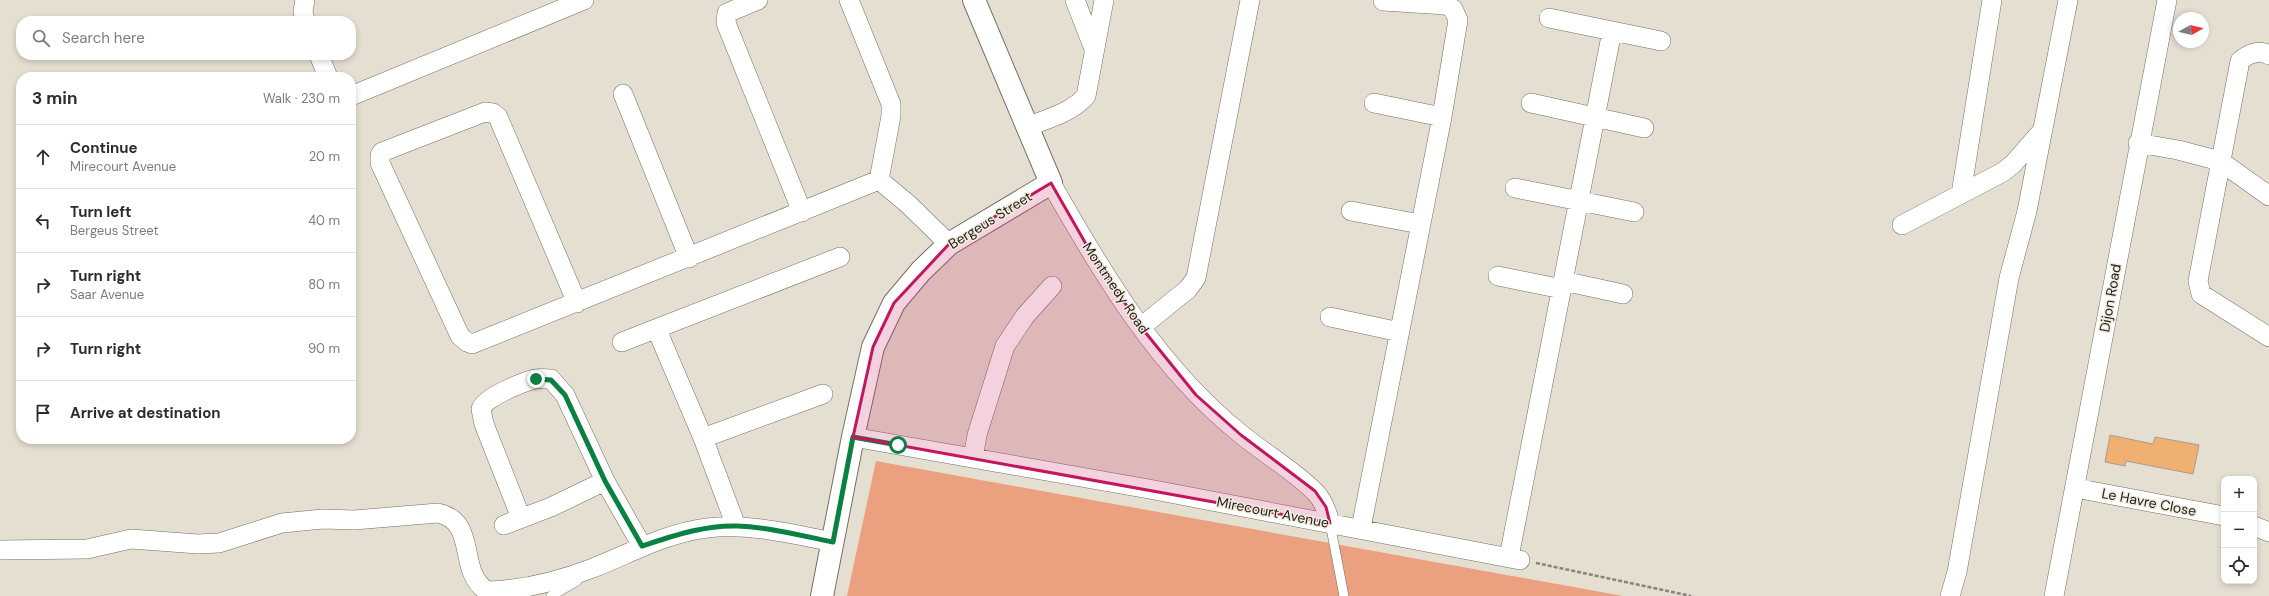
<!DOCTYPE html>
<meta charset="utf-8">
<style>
:root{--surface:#fff;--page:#f7f7f7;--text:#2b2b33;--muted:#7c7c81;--line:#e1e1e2}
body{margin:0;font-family:"DM Sans",sans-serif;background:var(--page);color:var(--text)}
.controls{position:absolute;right:12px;bottom:12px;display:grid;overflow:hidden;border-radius:8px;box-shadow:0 2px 6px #0003}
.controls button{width:36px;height:36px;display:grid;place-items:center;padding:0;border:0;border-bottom:1px solid var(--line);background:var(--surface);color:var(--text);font:20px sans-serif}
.compass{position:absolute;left:2173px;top:12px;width:36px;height:36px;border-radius:50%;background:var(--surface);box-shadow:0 2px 6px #0003;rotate:82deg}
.stop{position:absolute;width:12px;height:12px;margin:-9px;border:3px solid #0b8043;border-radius:50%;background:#fff}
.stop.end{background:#0b8043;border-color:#fff;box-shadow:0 1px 4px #0008}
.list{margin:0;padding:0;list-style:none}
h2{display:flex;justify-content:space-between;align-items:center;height:52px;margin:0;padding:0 16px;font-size:17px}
h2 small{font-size:13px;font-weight:400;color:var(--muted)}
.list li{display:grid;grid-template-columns:26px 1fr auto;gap:12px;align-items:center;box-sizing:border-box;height:64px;padding:0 16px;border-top:1px solid var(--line)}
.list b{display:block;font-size:15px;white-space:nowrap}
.list p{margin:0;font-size:13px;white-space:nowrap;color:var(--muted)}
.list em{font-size:13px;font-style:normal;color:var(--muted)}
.icon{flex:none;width:22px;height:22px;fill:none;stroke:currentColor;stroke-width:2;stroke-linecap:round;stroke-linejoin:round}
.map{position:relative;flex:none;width:2269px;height:596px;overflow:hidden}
.search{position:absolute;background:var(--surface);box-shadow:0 2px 6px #0003;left:16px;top:16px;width:340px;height:44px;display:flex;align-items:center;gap:10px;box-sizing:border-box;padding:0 14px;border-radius:16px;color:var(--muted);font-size:15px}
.panel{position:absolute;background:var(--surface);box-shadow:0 2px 6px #0003;left:16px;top:72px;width:340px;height:372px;border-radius:16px}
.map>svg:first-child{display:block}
.green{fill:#eba07f}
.building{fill:#f0b072;stroke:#a79c92}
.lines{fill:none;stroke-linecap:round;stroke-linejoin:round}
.service-casing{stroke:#746f63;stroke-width:10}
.minor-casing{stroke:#746f63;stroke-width:20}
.tertiary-casing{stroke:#746f63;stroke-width:24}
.path{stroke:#89857b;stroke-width:2.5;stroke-dasharray:4 2;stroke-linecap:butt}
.service{stroke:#fff;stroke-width:9}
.minor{stroke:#fff;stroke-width:19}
.tertiary{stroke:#fff;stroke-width:22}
.route{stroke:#0b8043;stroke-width:5}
.marked{fill:#c2185b;fill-opacity:0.2;stroke:#c2185b;stroke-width:3;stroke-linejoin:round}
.labels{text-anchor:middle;stroke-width:3;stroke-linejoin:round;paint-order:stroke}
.street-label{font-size:14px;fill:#24211d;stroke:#f2ecde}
</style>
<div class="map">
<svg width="2269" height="596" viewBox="0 0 2269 596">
<rect width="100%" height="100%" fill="#e5dfd1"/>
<!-- green -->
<path class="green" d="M876,461L1623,596H847Z"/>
<!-- building -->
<path class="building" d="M2110,435L2153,444L2155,437L2199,445L2193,474L2126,461L2125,466L2105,462Z"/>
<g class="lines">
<!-- service casing -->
<g class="service-casing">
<path id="service" d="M1330,523L1344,596
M551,596L577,581"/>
</g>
<!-- minor casing -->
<g class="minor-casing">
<path id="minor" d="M758,0L727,13L726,23L802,212
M849,0L891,104V116L879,180
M1075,0L1094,49
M1549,18L1661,41
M305,21L303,11L305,0
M319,55L328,77
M2269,55C2259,49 2248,54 2240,61L2198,281L2201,294L2269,337
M623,94L689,258
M351,96L584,0
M1374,103L1442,117
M1531,103L1644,128
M1026,127C1047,119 1071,113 1086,96L1104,0
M2138,143L2178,150L2220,161L2269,196
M1051,183C1103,275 1159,369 1242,435C1265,454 1293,470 1314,491C1323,499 1327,511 1330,523
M1515,188L1634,212
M1961,194L1992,0
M1351,211L1420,224
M1902,225L2003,172L2013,164L2043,130
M1498,276L1562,289
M1563,281L1623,294
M577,303L498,117L493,113L485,112L382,152L380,155V163L460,336L467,342L472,344L879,180L908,204L949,244
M1330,317L1400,332
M1141,327L1188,289L1196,278L1250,0
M657,330L703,438L736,526
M622,342L840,257
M853,437L1149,489L1520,560
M703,438L823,394
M973,458L977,435L1005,346L1025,316L1052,286
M2075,488L2224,516
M521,518L484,424L481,409C485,397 523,382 535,379C541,378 546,379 551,379L565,395L605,481L642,546
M504,525L551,507L605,481
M2254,526L2269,532
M1361,528L1442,117L1458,20L1453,9L1446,5L1383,1
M0,550L87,549L131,539L198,544L219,543L282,523L323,519L354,520L438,513C479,522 456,571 487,591C524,590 559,581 593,568C631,553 666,533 707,528C749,523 792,534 833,542
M1509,557L1612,31
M1950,596L1957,572L2009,278L2027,211L2068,0
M2054,596L2167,0"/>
</g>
<!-- tertiary casing -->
<g class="tertiary-casing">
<path id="tertiary" d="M822,596L853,437L873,347L894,303L921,271L949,244L1051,183L974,0"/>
</g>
<!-- path -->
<path class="path" d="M1536,563L1691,596"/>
<!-- service -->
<use href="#service" class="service"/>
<!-- minor -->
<use href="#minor" class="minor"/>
<!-- tertiary -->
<use href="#tertiary" class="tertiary"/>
</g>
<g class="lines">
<!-- route -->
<path class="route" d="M536,379L551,380L565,395L605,481L642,546C673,536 704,525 737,526C769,527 802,536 833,542L853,437L898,445"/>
</g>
<!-- marked area -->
<path class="marked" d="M1051,183L1090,251L1141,327L1196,395L1241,435L1315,491L1326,507L1330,523L853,437L873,347L894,303L949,244Z"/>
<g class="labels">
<!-- street labels -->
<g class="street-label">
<text transform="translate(990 220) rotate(-32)" y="5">Bergeus Street</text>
<text transform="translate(1116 288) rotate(56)" y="5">Montmedy Road</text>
<text transform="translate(2110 298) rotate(-80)" y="5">Dijon Road</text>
<text transform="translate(2149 502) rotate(11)" y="5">Le Havre Close</text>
<text transform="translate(1273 512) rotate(11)" y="5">Mirecourt Avenue</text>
</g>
</g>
</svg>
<div class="controls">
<button>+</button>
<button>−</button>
<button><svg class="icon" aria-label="locate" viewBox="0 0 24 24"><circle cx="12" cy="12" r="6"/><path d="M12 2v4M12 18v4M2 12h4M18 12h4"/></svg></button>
</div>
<svg class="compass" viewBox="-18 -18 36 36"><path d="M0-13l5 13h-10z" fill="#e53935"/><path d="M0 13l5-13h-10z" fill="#7c7c81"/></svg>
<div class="stop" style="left:898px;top:445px"></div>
<div class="stop end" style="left:536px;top:379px"></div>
<div class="search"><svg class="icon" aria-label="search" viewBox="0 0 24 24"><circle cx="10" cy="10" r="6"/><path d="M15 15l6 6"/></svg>Search here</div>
<section class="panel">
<h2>3 min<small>Walk · 230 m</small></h2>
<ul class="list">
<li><svg class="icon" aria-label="ahead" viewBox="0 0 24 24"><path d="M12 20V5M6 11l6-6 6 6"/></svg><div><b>Continue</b><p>Mirecourt Avenue</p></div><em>20 m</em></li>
<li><svg class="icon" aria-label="left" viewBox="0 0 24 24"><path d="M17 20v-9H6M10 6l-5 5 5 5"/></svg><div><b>Turn left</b><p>Bergeus Street</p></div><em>40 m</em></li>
<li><svg class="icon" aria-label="right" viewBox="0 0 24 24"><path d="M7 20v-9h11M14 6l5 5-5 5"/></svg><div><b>Turn right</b><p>Saar Avenue</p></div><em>80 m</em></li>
<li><svg class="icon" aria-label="right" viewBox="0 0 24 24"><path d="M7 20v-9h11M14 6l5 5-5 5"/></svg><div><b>Turn right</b></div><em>90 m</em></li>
<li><svg class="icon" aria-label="arrive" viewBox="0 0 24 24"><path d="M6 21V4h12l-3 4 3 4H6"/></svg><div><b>Arrive at destination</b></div></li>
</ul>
</section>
</div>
